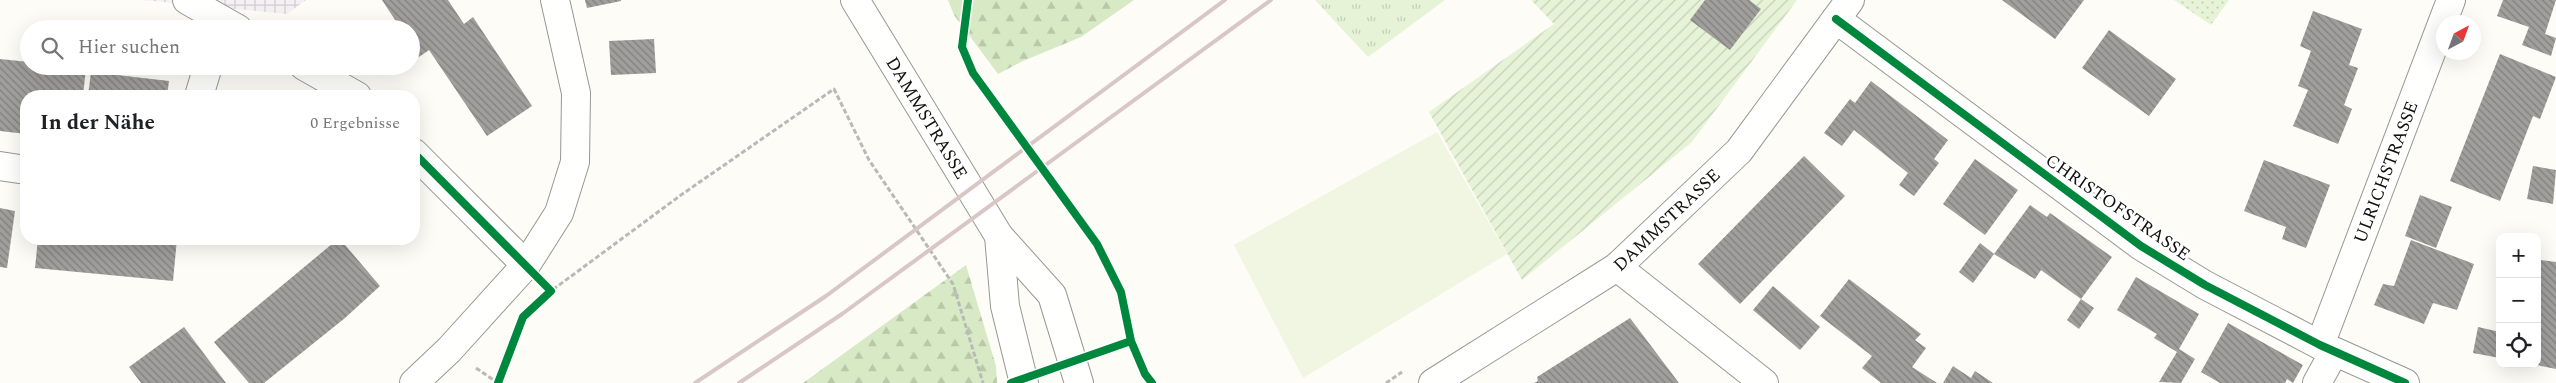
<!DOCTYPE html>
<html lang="de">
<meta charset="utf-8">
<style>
:root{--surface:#fff;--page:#f6f6f6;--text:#202124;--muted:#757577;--line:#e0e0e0}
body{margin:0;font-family:Spectral,serif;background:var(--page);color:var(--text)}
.controls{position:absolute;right:15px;bottom:15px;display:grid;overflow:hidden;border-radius:10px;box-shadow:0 5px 20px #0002}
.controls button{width:45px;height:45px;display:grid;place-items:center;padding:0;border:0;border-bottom:1px solid var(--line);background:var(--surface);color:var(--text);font:25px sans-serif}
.compass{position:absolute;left:2436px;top:15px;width:45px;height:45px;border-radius:50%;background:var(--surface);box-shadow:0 5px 20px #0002;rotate:41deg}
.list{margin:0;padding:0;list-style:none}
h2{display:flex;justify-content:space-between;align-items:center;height:65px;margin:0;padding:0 20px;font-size:21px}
h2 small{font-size:16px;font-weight:400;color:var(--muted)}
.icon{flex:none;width:28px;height:28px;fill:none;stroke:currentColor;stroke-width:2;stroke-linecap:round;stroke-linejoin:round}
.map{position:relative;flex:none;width:2556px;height:383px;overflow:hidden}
.search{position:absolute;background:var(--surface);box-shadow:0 5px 20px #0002;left:20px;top:20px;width:400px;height:55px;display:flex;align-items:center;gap:12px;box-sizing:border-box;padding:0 18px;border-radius:28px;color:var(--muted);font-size:19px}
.panel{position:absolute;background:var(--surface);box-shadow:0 5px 20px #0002;left:20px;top:90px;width:400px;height:155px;border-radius:20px}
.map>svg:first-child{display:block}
.industrial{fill:url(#industrial-grid)}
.grass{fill:url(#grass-tufts)}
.forest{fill:url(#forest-firs)}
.park{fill:url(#park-dots)}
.garden{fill:url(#garden-furrows)}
.pitch{fill:#f0f6e1}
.building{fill:url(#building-back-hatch)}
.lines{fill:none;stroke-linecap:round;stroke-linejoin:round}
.minor-casing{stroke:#979795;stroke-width:30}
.tertiary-casing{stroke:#979795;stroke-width:30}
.path{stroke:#b9b9b8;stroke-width:3;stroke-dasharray:5 2.5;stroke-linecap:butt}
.minor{stroke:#fffffe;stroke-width:28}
.tertiary{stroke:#fffffe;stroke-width:28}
.rail{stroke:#d9c6c7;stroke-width:4}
.cycleway-casing{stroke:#fff;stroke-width:11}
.cycleway{stroke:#00873e;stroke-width:8}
.labels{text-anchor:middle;stroke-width:5;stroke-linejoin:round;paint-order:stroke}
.street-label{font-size:18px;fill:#111;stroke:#fff}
</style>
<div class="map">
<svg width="2556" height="383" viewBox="0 0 2556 383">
<defs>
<pattern id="industrial-grid" width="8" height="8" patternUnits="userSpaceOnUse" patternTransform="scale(1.25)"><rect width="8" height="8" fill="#f5f0f3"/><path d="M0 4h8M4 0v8" fill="none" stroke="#d1cdcf"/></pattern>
<pattern id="grass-tufts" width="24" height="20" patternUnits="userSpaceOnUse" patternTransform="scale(1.25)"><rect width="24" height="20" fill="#e7f3d7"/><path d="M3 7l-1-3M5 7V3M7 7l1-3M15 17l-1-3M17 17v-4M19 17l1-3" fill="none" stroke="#c5cfb8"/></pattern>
<pattern id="forest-firs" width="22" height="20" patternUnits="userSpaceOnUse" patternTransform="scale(1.25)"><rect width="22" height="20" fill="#d8eac5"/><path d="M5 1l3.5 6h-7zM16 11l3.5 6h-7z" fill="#b8c8a8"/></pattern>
<pattern id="park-dots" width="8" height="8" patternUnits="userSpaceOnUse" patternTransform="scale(1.25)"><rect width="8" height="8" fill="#e7f3d7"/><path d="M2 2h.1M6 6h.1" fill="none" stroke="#c5cfb8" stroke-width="1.8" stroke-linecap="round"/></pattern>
<pattern id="garden-furrows" width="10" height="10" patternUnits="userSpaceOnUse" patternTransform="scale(1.25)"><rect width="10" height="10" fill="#e7f3d7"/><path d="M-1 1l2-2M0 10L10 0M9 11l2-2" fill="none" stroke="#c5cfb8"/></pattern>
<pattern id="building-back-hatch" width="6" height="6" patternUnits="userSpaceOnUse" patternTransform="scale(1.25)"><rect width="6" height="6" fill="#a19f9c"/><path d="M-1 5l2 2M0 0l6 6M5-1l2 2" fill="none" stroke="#82807e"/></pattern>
</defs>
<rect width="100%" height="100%" fill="#fdfcf7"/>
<!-- industrial -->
<path class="industrial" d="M142,0H306L287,14Z"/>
<!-- grass -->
<path class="grass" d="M1315,0H1445L1368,57Z"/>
<!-- forest -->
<path class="forest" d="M948,0H1134L1081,37L1023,61L998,74L954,15Z
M966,265L996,366L997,383H803Z"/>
<!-- park -->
<path class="park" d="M2174,0H2229L2211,25Z"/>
<!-- garden -->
<path class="garden" d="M1531,0H1797L1692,142L1522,280L1429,112L1554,24Z"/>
<!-- pitch -->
<path class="pitch" d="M1437,132L1507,254L1303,378L1234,245Z"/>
<!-- building -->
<path class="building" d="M382,0H448L464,24L473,17L532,106L487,136L429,50L419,57L411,44V29H401Z
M585,0H621V1L587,8Z
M1705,0H1749L1761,9L1730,50L1690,20Z
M2002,0H2084L2055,39Z
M2503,0H2556L2545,34L2556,38L2551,56L2522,45L2529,27L2497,16Z
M2313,11L2362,29L2349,65L2358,68L2344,105L2352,109L2338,144L2293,126L2308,90L2298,86L2311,51L2300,46Z
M2109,30L2176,79L2149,116L2082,68Z
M654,39L656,73L611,75L609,41Z
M2500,54L2556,77L2540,119L2533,116L2500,201L2450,181Z
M0,59L29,62V66L86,68L83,96H26V134L0,131Z
M91,72L169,81L167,96H88Z
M1871,81L1948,140L1934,159L1939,163L1914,196L1899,185L1908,173L1854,130L1842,146L1824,133L1850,99L1855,103Z
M1804,156L1845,196L1740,304L1698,264Z
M1975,159L2018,190L1985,235L1943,204Z
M2264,160L2330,185L2306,248L2282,239L2286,227L2244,211Z
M2533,166L2556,170L2553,204L2527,199Z
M2420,195L2452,207L2436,248L2405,236Z
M2030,205L2047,217L2050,213L2112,257L2081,299L2041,270L2035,279L1994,254L1973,283L1959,272L1980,243L1994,254Z
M0,208L15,211L7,268L0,267Z
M38,239H177L173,281L35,268Z
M338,239H340L380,286L345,318L264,383H249L214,342Z
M2411,240L2474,264L2457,310L2433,303L2424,324L2374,305L2383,284L2394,286Z
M2541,260L2556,262V369L2537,365V271H2539Z
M2136,277L2199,314L2179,349L2195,359L2181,383L2159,382L2177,352L2154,338L2157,334L2117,310Z
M1849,279L1921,334L1915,340L1926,348L1912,367L1937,383H1881L1862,368L1872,356L1820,316Z
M1773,286L1820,327L1800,350L1753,310Z
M2081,299L2094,308L2079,329L2067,320Z
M1630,318L1679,383H1534L1538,381L1537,377Z
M2228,323L2303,365L2293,383L2287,379L2285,383H2220L2201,372Z
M184,327L226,383H141L129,367Z
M2478,327L2500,332V358L2473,353Z
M1953,366L1971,378L1975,371L1993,383H1943Z"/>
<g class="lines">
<!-- minor casing -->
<g class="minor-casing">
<g id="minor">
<path d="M187,0L238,29"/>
<path d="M1836,19L2141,246L2205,285L2320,345L2405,383"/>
<path d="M304,66L357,96"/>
<path d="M199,96L208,66"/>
<path d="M414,153L526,265"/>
<path d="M0,166L26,170"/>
<path d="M1617,267L1764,383"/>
<path id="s1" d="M2320,345L2451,0"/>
<path d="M414,383L449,350L526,265L559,213L575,162L576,93L555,0"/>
<path id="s2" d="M1433,383L1617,267L1739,151L1850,0"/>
<path d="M2317,383L2334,352"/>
</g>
</g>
<!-- tertiary casing -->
<g class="tertiary-casing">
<g id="tertiary">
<path id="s3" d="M855,0L999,236L1052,295L1079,383"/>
<path d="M999,236L1005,306L1024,383"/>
</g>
</g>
<!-- path -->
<path class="path" d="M962,47L968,0
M547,294L681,195L834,89L869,160L953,284L983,383
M476,368L498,383L521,323
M1386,383L1402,372"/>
<!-- minor -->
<use href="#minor" class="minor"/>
<!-- tertiary -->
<use href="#tertiary" class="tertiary"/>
<!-- rail -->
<path class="rail" d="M695,383L826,296L1225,0
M739,383L842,314L1271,0"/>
<!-- cycleway casing -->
<g class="cycleway-casing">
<path id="cycleway" d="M968,0L962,47L973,73L1097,244L1121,292L1131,341L1145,374L1152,383
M1836,19L2141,246L2205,285L2320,345L2405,383
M414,153L551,291L523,317L498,383
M1011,383L1131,341"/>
</g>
<!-- cycleway -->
<use href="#cycleway" class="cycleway"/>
</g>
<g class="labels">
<!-- street labels -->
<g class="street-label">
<text dy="6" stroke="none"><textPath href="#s3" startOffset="138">DAMMSTRASSE</textPath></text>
<text dy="6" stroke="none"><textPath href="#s1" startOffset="185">ULRICHSTRASSE</textPath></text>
<text transform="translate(2118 207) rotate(35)" y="6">CHRISTOFSTRASSE</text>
<text dy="6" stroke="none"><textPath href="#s2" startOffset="286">DAMMSTRASSE</textPath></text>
</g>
</g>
</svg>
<div class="controls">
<button>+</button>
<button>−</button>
<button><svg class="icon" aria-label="locate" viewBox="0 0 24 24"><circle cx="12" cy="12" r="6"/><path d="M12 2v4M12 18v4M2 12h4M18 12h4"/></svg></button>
</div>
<svg class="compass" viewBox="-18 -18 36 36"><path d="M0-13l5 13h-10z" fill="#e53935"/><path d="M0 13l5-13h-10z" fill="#757577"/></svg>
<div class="search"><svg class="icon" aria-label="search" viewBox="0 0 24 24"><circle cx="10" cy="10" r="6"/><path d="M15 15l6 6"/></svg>Hier suchen</div>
<section class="panel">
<h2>In der Nähe<small>0 Ergebnisse</small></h2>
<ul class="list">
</ul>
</section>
</div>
